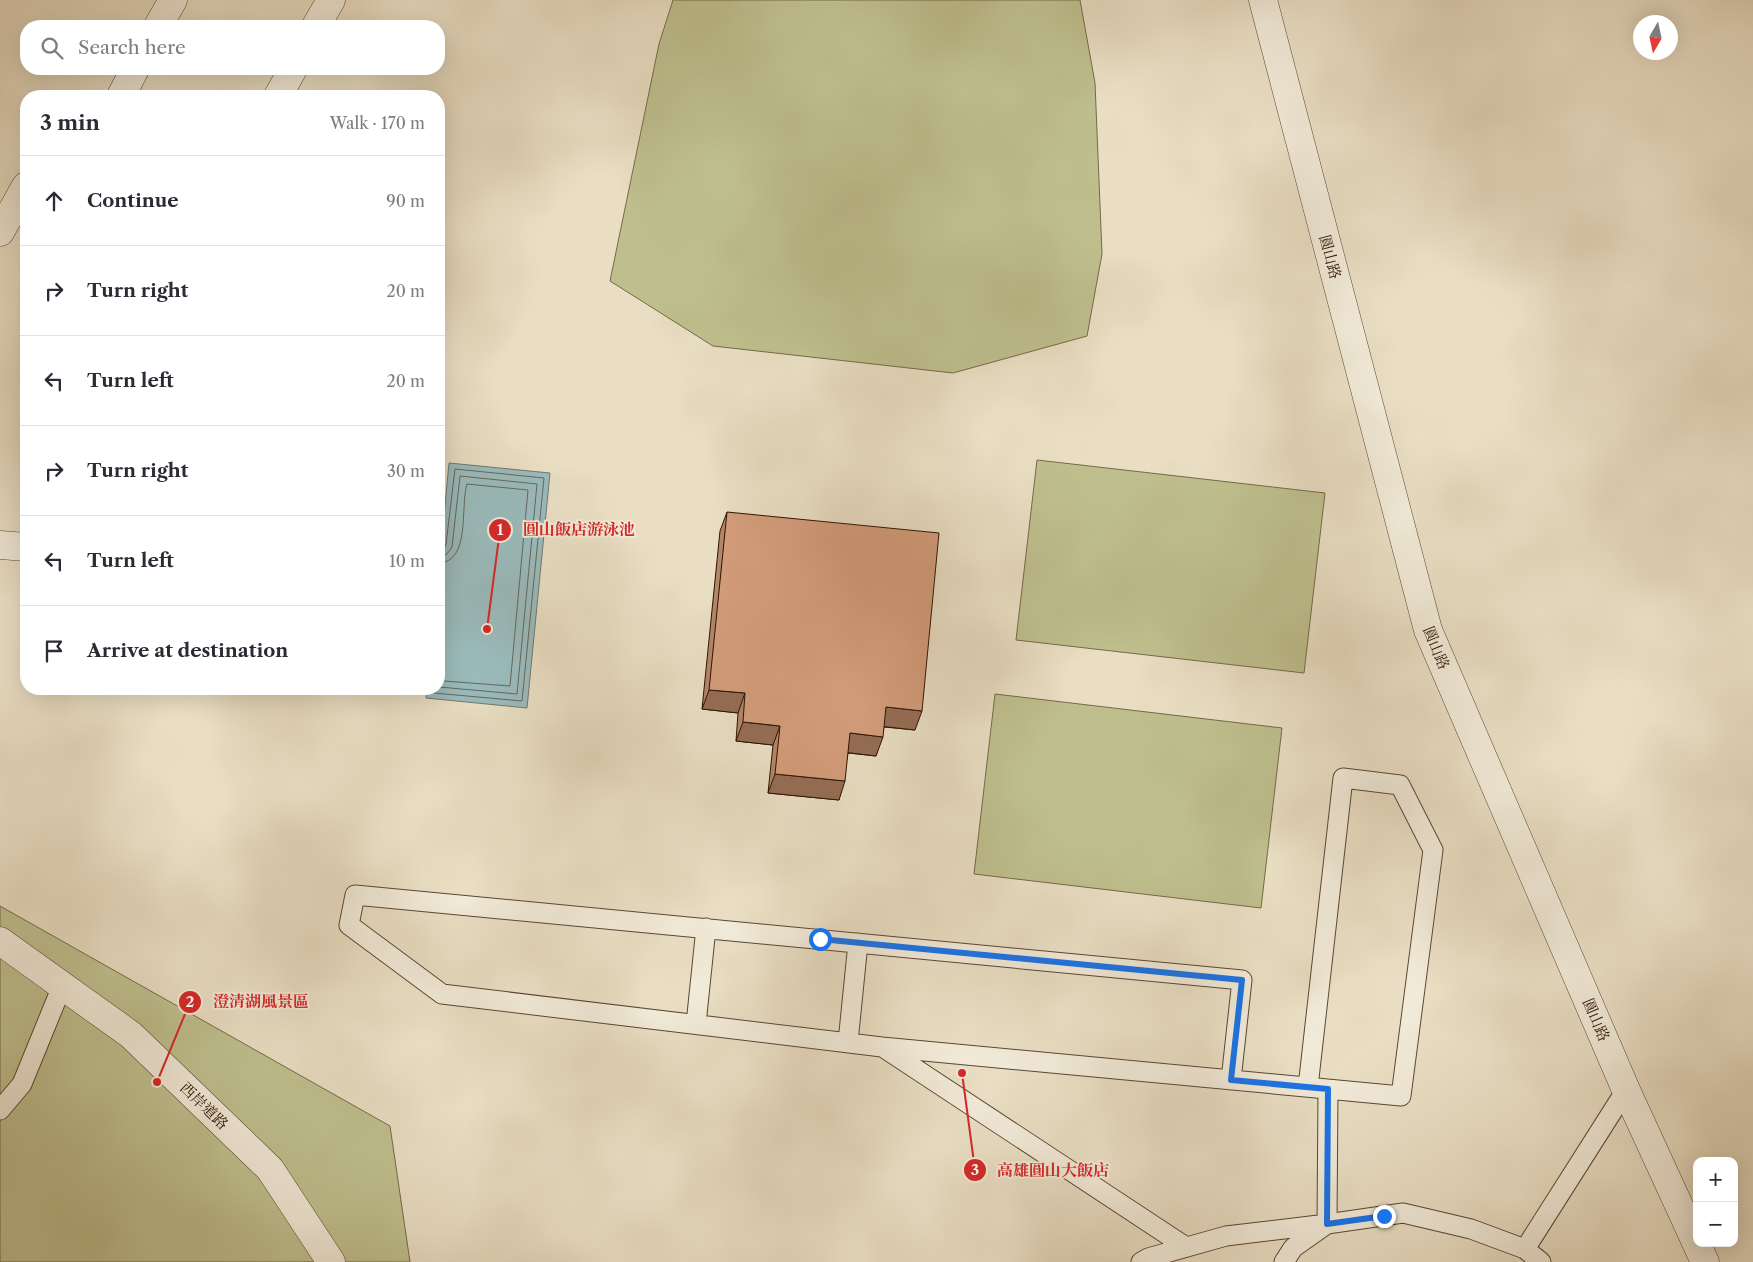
<!DOCTYPE html>
<meta charset="utf-8">
<style>
:root{--surface:#fff;--page:#f2f2f3;--text:#2b2b33;--muted:#7c7c81;--line:#e1e1e2}
body{margin:0;font-family:"Libre Caslon Text","Noto Serif TC",serif;background:var(--page);color:var(--text)}
.controls{position:absolute;right:15px;bottom:15px;display:grid;overflow:hidden;border-radius:10px;box-shadow:0 5px 20px #0002}
.controls button{width:45px;height:45px;display:grid;place-items:center;padding:0;border:0;border-bottom:1px solid var(--line);background:var(--surface);color:var(--text);font:25px sans-serif}
.compass{position:absolute;left:1633px;top:15px;width:45px;height:45px;border-radius:50%;background:var(--surface);box-shadow:0 5px 20px #0002;rotate:189deg}
.stop{position:absolute;width:15px;height:15px;margin:-11px;border:4px solid #1a73e8;border-radius:50%;background:#fff}
.stop.end{background:#1a73e8;border-color:#fff;box-shadow:0 1px 5px #0008}
.list{margin:0;padding:0;list-style:none}
h2{display:flex;justify-content:space-between;align-items:center;height:65px;margin:0;padding:0 20px;font-size:21px}
h2 small{font-size:16px;font-weight:400;color:var(--muted)}
.list li{display:grid;grid-template-columns:32px 1fr auto;gap:15px;align-items:center;box-sizing:border-box;height:90px;padding:0 20px;border-top:1px solid var(--line)}
.list b{display:block;font-size:19px;white-space:nowrap}
.list em{font-size:16px;font-style:normal;color:var(--muted)}
.icon{flex:none;width:28px;height:28px;fill:none;stroke:currentColor;stroke-width:2;stroke-linecap:round;stroke-linejoin:round}
.map{position:relative;flex:none;width:1753px;height:1262px;overflow:hidden}
.search{position:absolute;background:var(--surface);box-shadow:0 5px 20px #0002;left:20px;top:20px;width:425px;height:55px;display:flex;align-items:center;gap:12px;box-sizing:border-box;padding:0 18px;border-radius:20px;color:var(--muted);font-size:19px}
.panel{position:absolute;background:var(--surface);box-shadow:0 5px 20px #0002;left:20px;top:90px;width:425px;height:605px;border-radius:20px}
.map>svg:first-child{display:block}
.green{fill:#bfbf8e;stroke:#766949}
.water{fill:#9abbbc;stroke:#6e7872}
.lines{fill:none;stroke-linecap:round;stroke-linejoin:round}
.shore{stroke:#636760;stroke-width:1}
.service-casing{stroke:#5b4634;stroke-width:21}
.minor-casing{stroke:#5b4634;stroke-width:29}
.tertiary-casing{stroke:#5b4634;stroke-width:29}
.service{stroke:#f1ead8;stroke-width:19}
.minor{stroke:#f1ead8;stroke-width:28}
.tertiary{stroke:#f1ead8;stroke-width:28}
.wall{fill:#b58669;stroke:#2c1304}
.shaded-wall{fill:#946d55;stroke:#2c1304}
.building{fill:#d39c7a;stroke:#2c1304}
.route{stroke:#1a73e8;stroke-width:6}
.labels{text-anchor:middle;stroke-width:4;stroke-linejoin:round;paint-order:stroke}
.street-label{font-size:15px;fill:#2c1304;stroke:#f1ead8}
.leader{fill:none;stroke:#d62828;stroke-width:2}
.callout-dot{fill:#d62828;stroke:#f1ead8;stroke-width:2}
.mark-label{font-size:15px;text-anchor:middle;font-weight:bold;fill:#fff}
.callout-label{font-size:16px;text-anchor:middle;font-weight:bold;fill:#d62828;stroke:#f1ead8;stroke-width:4;stroke-linejoin:round;paint-order:stroke}
</style>
<div class="map">
<svg width="1753" height="1262" viewBox="0 0 1753 1262">
<rect width="100%" height="100%" fill="#e9dec3"/>
<filter id="stains"><feTurbulence type="fractalNoise" baseFrequency=".004" numOctaves="4"/><feColorMatrix values="0 0 0 0 .2 0 0 0 0 .09 0 0 0 0 .02 0 0 0 .5 -.17"/></filter>
<radialGradient id="worn" r=".72"><stop offset=".6" stop-color="#630" stop-opacity="0"/><stop offset="1" stop-color="#630" stop-opacity=".3"/></radialGradient>
<!-- green -->
<path class="green" d="M673,0H1080L1095,83L1102,254L1087,336L953,373L713,346L610,281L659,44Z
M1037,460L1325,493L1304,673L1016,640Z
M995,694L1282,728L1261,908L974,874Z
M0,906L390,1126L410,1262H0Z"/>
<!-- water -->
<path class="water" d="M449,463L550,473L527,708L426,698L427,689H439V569Z"/>
<g class="lines">
<!-- shore -->
<path class="shore" d="M439,556L447,554L452,547L460,476L537,484L517,694L439,687
M439,563C471,562 460,506 467,484L528,490L510,686L444,681L439,675
M432,689L434,693L522,701L544,478L455,469L446,544L444,549L439,550"/>
<!-- service casing -->
<g class="service-casing">
<path id="service" d="M696,1024L706,928
M848,1042L858,943
M884,1048L1186,1247
M1231,1080L1242,980L355,895L349,925L442,994L882,1047L1401,1096L1433,850L1400,785L1343,778L1308,1087
M0,1110L22,1084L62,986
M1525,1249L1626,1090
M1141,1262L1148,1258L1226,1236L1327,1224L1328,1089
M1284,1262L1293,1248L1327,1224L1403,1213L1471,1229L1525,1249L1541,1262"/>
</g>
<!-- minor casing -->
<g class="minor-casing">
<path id="minor" d="M1263,0L1428,630L1626,1090L1705,1262"/>
</g>
<!-- tertiary casing -->
<g class="tertiary-casing">
<path id="tertiary" d="M158,26L173,0
M316,26L331,0
M121,96L135,69
M278,96L293,69
M0,232L26,186
M0,545L26,547
M0,941L131,1035L270,1169L331,1262"/>
</g>
<!-- service -->
<use href="#service" class="service"/>
<!-- minor -->
<use href="#minor" class="minor"/>
<!-- tertiary -->
<use href="#tertiary" class="tertiary"/>
</g>
<!-- wall -->
<path class="wall" d="M727,512L915,730L884,727L876,756L848,753L839,800L768,793L773,745L736,741L738,713L702,709L720,531Z"/>
<!-- shaded-wall -->
<path class="shaded-wall" d="M709,690L745,693L738,713L702,709Z
M886,707L922,711L915,730L879,726Z
M743,722L780,726L773,745L736,741Z
M850,733L883,737L876,756L843,752Z
M775,774L845,781L839,800L768,793Z"/>
<!-- building -->
<path class="building" d="M727,512L939,533L922,711L886,707L883,737L850,733L845,781L775,774L780,726L743,722L745,693L709,690Z"/>
<g class="lines">
<!-- route -->
<path class="route" d="M820,939L1242,980L1231,1080L1328,1089L1327,1224L1384,1216"/>
</g>
<g class="labels">
<!-- street labels -->
<g class="street-label">
<text transform="translate(1330 257) rotate(75)" y="5">圓山路</text>
<text transform="translate(1436 648) rotate(68)" y="5">圓山路</text>
<text transform="translate(1596 1020) rotate(67)" y="5">圓山路</text>
<text transform="translate(204 1106) rotate(44)" y="5">西岸道路</text>
</g>
</g>
<!-- callouts -->
<path class="leader" d="M487 629L500 530M157 1082L190 1002M962 1073L975 1170"/>
<g class="callout-dot">
<circle cx="487" cy="629" r="5"/>
<circle cx="157" cy="1082" r="5"/>
<circle cx="962" cy="1073" r="5"/>
<circle cx="500" cy="530" r="12"/>
<circle cx="190" cy="1002" r="12"/>
<circle cx="975" cy="1170" r="12"/>
</g>
<g class="mark-label">
<text x="500" y="535">1</text>
<text x="190" y="1007">2</text>
<text x="975" y="1175">3</text>
</g>
<g class="callout-label">
<text x="579" y="535">圓山飯店游泳池</text>
<text x="261" y="1007">澄清湖風景區</text>
<text x="1053" y="1176">高雄圓山大飯店</text>
</g>
<rect width="100%" height="100%" filter="url(#stains)"/>
<rect width="100%" height="100%" fill="url(#worn)"/>
</svg>
<div class="controls">
<button>+</button>
<button>−</button>
</div>
<svg class="compass" viewBox="-18 -18 36 36"><path d="M0-13l5 13h-10z" fill="#e53935"/><path d="M0 13l5-13h-10z" fill="#7c7c81"/></svg>
<div class="stop" style="left:820px;top:939px"></div>
<div class="stop end" style="left:1384px;top:1216px"></div>
<div class="search"><svg class="icon" aria-label="search" viewBox="0 0 24 24"><circle cx="10" cy="10" r="6"/><path d="M15 15l6 6"/></svg>Search here</div>
<section class="panel">
<h2>3 min<small>Walk · 170 m</small></h2>
<ul class="list">
<li><svg class="icon" aria-label="ahead" viewBox="0 0 24 24"><path d="M12 20V5M6 11l6-6 6 6"/></svg><div><b>Continue</b></div><em>90 m</em></li>
<li><svg class="icon" aria-label="right" viewBox="0 0 24 24"><path d="M7 20v-9h11M14 6l5 5-5 5"/></svg><div><b>Turn right</b></div><em>20 m</em></li>
<li><svg class="icon" aria-label="left" viewBox="0 0 24 24"><path d="M17 20v-9H6M10 6l-5 5 5 5"/></svg><div><b>Turn left</b></div><em>20 m</em></li>
<li><svg class="icon" aria-label="right" viewBox="0 0 24 24"><path d="M7 20v-9h11M14 6l5 5-5 5"/></svg><div><b>Turn right</b></div><em>30 m</em></li>
<li><svg class="icon" aria-label="left" viewBox="0 0 24 24"><path d="M17 20v-9H6M10 6l-5 5 5 5"/></svg><div><b>Turn left</b></div><em>10 m</em></li>
<li><svg class="icon" aria-label="arrive" viewBox="0 0 24 24"><path d="M6 21V4h12l-3 4 3 4H6"/></svg><div><b>Arrive at destination</b></div></li>
</ul>
</section>
</div>
